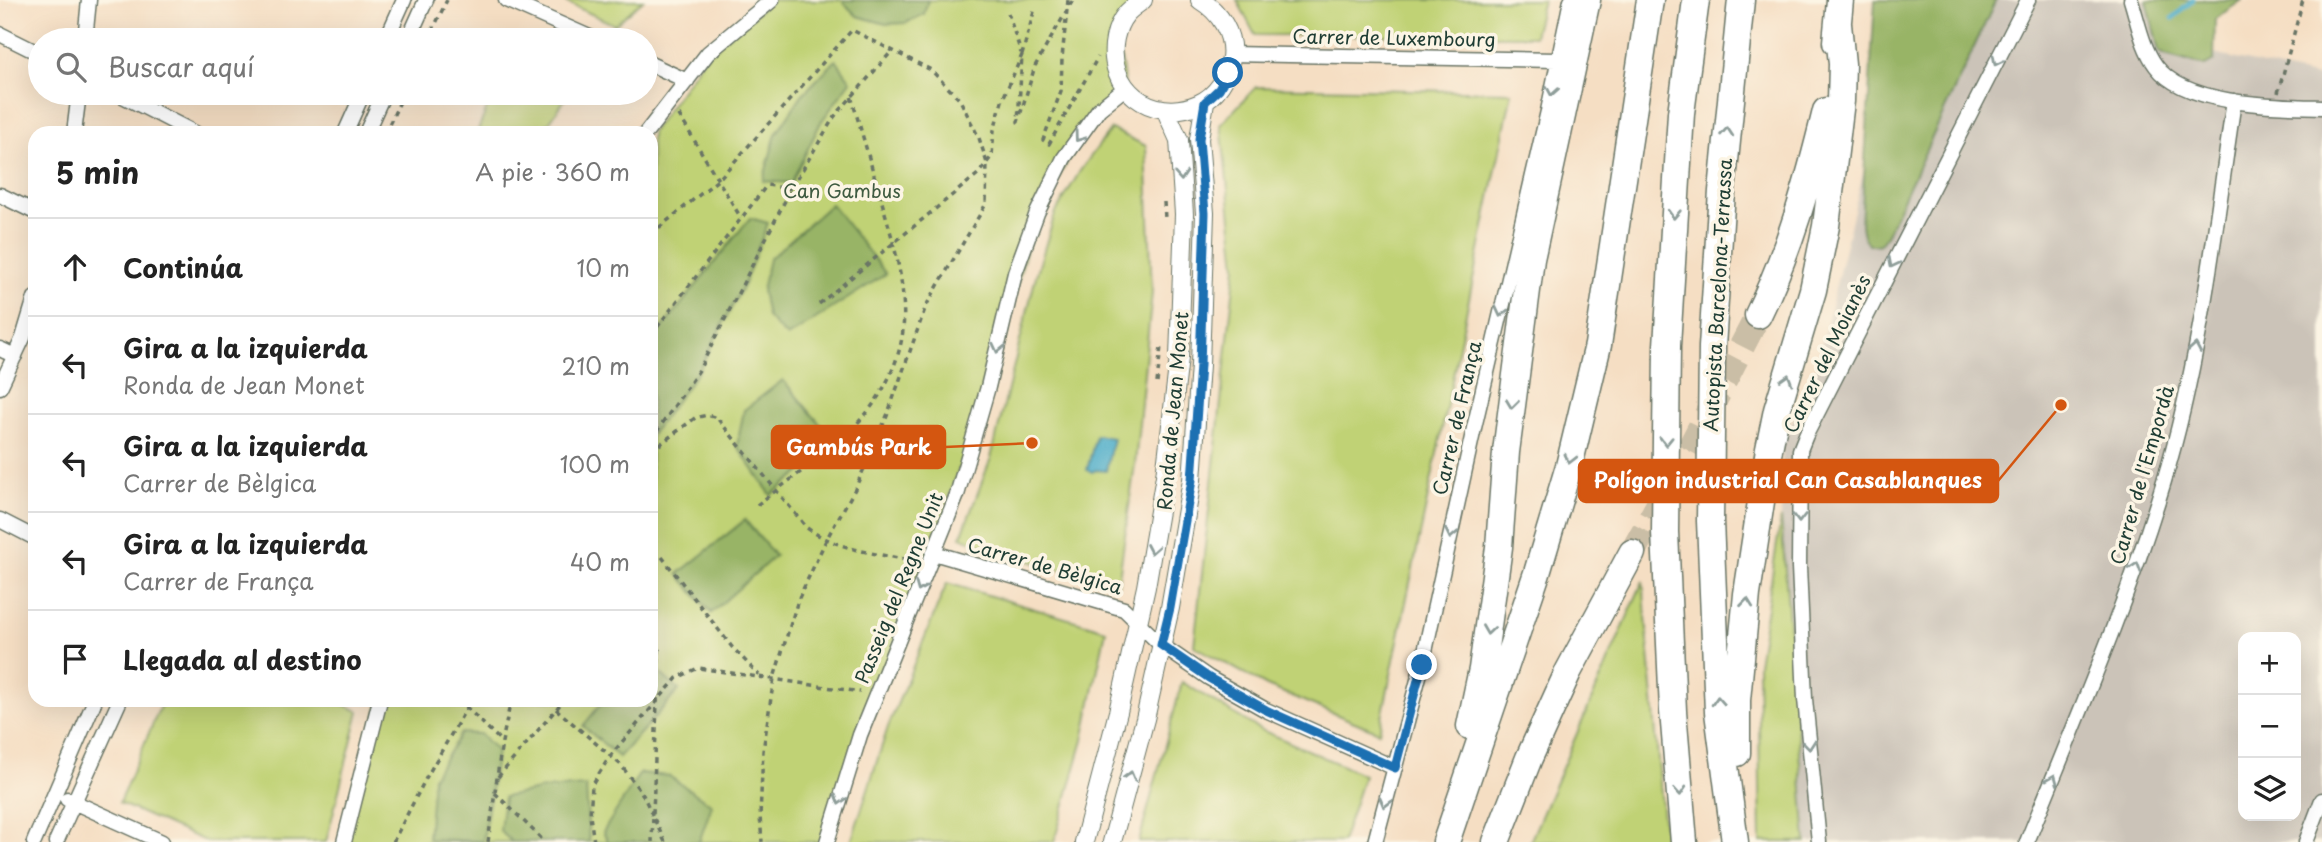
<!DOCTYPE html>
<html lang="es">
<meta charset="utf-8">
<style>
:root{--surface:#fff;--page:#f6f6f6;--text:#222;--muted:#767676;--line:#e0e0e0}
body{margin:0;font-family:"Playpen Sans",sans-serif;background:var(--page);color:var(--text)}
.controls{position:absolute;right:21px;bottom:21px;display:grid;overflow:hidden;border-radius:14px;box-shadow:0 7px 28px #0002}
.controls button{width:63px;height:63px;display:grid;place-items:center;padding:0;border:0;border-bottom:2px solid var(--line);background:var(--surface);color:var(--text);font:35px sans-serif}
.stop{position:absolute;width:21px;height:21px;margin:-16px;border:5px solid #1f6fb2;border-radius:50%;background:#fff}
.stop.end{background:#1f6fb2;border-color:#fff;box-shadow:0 2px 7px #0008}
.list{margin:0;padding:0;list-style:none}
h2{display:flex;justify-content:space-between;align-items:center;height:91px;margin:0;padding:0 28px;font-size:30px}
h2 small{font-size:23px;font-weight:400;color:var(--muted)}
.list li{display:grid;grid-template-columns:46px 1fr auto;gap:21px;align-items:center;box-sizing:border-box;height:98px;padding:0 28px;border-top:2px solid var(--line)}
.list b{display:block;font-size:26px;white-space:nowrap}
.list p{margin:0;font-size:23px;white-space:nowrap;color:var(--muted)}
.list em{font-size:23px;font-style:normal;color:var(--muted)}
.icon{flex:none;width:38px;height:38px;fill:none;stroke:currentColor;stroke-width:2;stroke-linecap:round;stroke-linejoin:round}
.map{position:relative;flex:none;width:2322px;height:842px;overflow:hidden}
.search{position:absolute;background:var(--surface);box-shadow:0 7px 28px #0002;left:28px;top:28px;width:630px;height:77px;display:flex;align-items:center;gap:18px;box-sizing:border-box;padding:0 24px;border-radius:38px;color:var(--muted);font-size:26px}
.panel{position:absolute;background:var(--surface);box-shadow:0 7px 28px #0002;left:28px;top:126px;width:630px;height:581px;border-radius:21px}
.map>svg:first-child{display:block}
.industrial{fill:#cbc3b8;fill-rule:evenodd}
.green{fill:#c0d275;stroke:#708854;stroke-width:2}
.forest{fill:#98b466;stroke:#5c784d;stroke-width:2}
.water{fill:#4aacc9;stroke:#34747e;stroke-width:2}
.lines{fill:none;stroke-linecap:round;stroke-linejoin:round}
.stream{stroke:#4aacc9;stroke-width:5}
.motorway-tunnel{stroke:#cabea6;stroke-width:26;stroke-dasharray:26 13;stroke-linecap:butt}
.minor-casing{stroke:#6a7566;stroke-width:17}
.tertiary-casing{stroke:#6a7566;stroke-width:20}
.motorway-casing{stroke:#6a7566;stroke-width:29}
.path{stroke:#6a7566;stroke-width:3.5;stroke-dasharray:5 5;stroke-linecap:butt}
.minor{stroke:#fff;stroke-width:14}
.tertiary{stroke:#fff;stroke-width:18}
.motorway{stroke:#fff;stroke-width:26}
.oneway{stroke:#8f9e9a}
.route{stroke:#1f6fb2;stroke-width:9}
.labels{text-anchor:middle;stroke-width:7;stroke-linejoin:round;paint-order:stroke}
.street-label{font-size:19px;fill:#1f3d34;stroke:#fcf5e5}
.park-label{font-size:19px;fill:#3f5b41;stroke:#fcf5e5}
.leader{fill:none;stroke:#d45610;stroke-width:2.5}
.callout-dot{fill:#d45610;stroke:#fcf5e5;stroke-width:2.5}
.callout{fill:#d45610;stroke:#d45610;stroke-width:2.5}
.callout-label{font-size:21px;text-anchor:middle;font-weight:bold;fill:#fff}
</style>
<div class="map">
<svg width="2322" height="842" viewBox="0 0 2322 842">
<rect width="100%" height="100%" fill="#fcf5e5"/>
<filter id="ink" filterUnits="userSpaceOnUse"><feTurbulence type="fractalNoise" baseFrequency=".0143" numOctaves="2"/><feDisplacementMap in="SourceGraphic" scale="14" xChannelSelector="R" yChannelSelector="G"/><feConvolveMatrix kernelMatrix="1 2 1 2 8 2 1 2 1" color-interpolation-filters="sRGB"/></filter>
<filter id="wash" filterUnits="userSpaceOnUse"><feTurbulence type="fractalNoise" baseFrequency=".00686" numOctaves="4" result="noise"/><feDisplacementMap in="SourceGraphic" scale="28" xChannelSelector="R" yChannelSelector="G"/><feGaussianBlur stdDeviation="1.57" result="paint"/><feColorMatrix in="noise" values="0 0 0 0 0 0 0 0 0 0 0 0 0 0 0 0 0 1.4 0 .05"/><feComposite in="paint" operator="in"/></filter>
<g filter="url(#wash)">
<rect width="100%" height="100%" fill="#f5dec3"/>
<!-- industrial -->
<path class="industrial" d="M1960,0H2170L2191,49L2322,78V842H1789L1780,586L1782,445L1817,364L1876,119ZM2243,637H2296V816H2243Z"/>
<!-- green -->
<path class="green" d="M561,0H643L615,25Z
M772,0H1142L1117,29L1125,88L1099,109L1037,213L988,387L827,842H344L380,700H651V133L708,53Z
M1237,0H1543L1534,36L1255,35Z
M1256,87L1512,92L1379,732L1267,686L1194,646L1236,266L1221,124Z
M493,93H569L542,133H477Z
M1111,129L1146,146L1152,292L1135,464L1118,585L1007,555L961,537L991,458L1036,276L1055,214L1080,171Z
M1781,518L1806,842H1761L1758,664Z
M1643,581L1665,842H1530Z
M947,583L1106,630L1083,740L1054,842H851L888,727Z
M1182,682L1259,729L1364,775L1342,842H1139Z
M163,700H333L359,711L326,842H207L119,803Z"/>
<!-- forest -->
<path class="forest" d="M844,0H928L924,14L906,23L886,24L857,16L844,3Z
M1875,0H1996L1887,234L1880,244C1865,249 1862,236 1861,224Z
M2147,0H2242L2215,19L2214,61L2205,66L2165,55L2159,52Z
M836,60L851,81L821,122L791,183L763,181L776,134L802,95Z
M831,204L886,274L787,337L767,317L762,290L769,259Z
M750,218L768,223L744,284L699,370L651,435V342Z
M783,380L837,444L771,495L737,446L744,410Z
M745,520L775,556L711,613L678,574Z
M651,665L679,690L619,757L583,726L604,700H651Z
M461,733L480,734L497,751L483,841L428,839L433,777Z
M640,773L669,776L712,805L699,842H608L603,832Z
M586,786L589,842H512L500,831L504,797L543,789Z"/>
<!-- water -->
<path class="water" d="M1096,435L1113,438L1106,471L1096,470L1092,472L1087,470Z"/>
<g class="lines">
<!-- stream -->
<path class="stream" d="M2173,18L2193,0"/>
</g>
</g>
<g filter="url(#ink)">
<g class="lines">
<!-- motorway-tunnel -->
<path class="motorway-tunnel" d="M1632,553L1692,444L1758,315"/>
<!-- minor casing -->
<g class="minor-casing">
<path id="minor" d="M506,0L596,40
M2131,0C2138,22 2142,47 2156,66C2185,106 2278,106 2322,107
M0,34L40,54
M85,40L89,0
M386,40L404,0
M408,40L426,0
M1231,54L1557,60
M646,62L687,81
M117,93L195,133
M74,133L79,93
M345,133L363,93
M366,133L384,93
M646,133L708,53L772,0
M0,195L35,212
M0,349L15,356
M0,387L23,338L35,298
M0,520L35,538
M934,553L1124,609L1161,645L1209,678L1266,710L1395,768
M67,799L162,842
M34,842L95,700
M56,842L120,700
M344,842L380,700
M827,842L860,735L957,495L988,387L1015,273L1037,213L1064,158L1099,109L1125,88
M1375,842L1422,665L1474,428L1548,111L1571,0
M1819,842L1805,699L1799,567L1800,450L1806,435L2028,0
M2027,842C2075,723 2127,604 2164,481C2201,358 2215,228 2234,101
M2306,842L2322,800"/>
</g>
<!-- tertiary casing -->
<g class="tertiary-casing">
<path id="tertiary" d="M1143,0C1138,4 1131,8 1126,14C1121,20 1117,29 1115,38C1105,88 1152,124 1198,104C1217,96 1228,77 1231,58C1234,34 1220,12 1200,0
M1084,842L1118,712L1146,587L1165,476L1179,358L1184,214L1179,140L1166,111
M1112,842L1145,719L1170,608L1192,480L1200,365L1205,213L1199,139L1205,102"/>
</g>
<!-- motorway casing -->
<g class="motorway-casing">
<path id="motorway" d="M1836,42L1840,0
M1758,315C1790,249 1809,181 1826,111
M1470,726L1482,669L1499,547L1506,452L1531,259L1587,0
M1737,753V700L1747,594L1769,449L1777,410L1813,290L1826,226L1841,101L1842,64L1838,24
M1446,842L1537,573L1569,466L1598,345L1650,0
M1496,842L1529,758L1568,672L1632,553
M1684,842L1673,711L1665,532L1667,346L1681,113L1696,0
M1735,842L1718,712L1710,521L1712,347L1722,191L1741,0"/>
</g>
<!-- path -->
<path class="path" d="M1068,0L1062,58L1061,91L1043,140L1049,144L1098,57
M1008,13L1021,53
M428,40L447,0
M1022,55L1035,8
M2278,93L2303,0
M679,115L741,218
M385,133L404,93
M1164,202L1165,219
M651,234L719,179L852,30L931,70L960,100L979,138L987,163L986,204L926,306L887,416L855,489L827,538L798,600L774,678L763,751L760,816L762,842
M819,304L978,174L992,156L994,130L1002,101L1022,55L1018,122L1035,66L1073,0
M651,335L767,185L791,189
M1157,383L1161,346
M651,440L699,370L791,189L834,117L892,51
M651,451L695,418L707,415L717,418L807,528C838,550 878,554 915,561
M757,505C793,477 834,450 864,416C884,393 900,360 903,330C907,286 893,240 881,199C871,165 861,130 851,96
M662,557L732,647L759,675
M651,630L659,647L652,842
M459,700L502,742
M556,709L621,765L643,795L665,842
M498,777L564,700
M495,793L545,842
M393,842L426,778L471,700
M488,842L502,742L511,700
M594,842L590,816L592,785L610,756L677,678L698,668L860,692"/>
<!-- minor -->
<use href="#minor" class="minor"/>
<!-- tertiary -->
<use href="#tertiary" class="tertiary"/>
<!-- motorway -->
<use href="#motorway" class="motorway"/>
</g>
<!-- one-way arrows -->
<defs><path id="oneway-chevron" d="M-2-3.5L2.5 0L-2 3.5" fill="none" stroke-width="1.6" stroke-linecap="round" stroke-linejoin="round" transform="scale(1.75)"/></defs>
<g class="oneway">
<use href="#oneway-chevron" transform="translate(1997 61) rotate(117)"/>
<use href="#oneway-chevron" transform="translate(1552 91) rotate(100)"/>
<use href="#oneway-chevron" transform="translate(1727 132) rotate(-85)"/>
<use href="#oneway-chevron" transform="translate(1079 137) rotate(126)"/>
<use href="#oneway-chevron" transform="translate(1181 176) rotate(86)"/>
<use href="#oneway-chevron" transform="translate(1674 214) rotate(93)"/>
<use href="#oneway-chevron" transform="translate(1893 263) rotate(117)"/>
<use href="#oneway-chevron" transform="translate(1501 312) rotate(103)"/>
<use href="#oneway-chevron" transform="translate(998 348) rotate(103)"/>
<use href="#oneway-chevron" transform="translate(2195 348) rotate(-80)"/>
<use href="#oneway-chevron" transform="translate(1787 379) rotate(-73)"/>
<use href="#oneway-chevron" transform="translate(1512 404) rotate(97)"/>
<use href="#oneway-chevron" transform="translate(1666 441) rotate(91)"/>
<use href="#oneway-chevron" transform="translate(1570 459) rotate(104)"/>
<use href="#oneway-chevron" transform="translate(1799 518) rotate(90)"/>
<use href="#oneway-chevron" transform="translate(1451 534) rotate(102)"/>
<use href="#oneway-chevron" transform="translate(1152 549) rotate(100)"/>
<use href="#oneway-chevron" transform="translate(2136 567) rotate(-72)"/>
<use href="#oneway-chevron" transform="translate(920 587) rotate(112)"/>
<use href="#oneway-chevron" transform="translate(1747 603) rotate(-84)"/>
<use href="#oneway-chevron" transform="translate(1488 630) rotate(98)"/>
<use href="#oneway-chevron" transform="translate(1718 701) rotate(-93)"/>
<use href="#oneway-chevron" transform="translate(1809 745) rotate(84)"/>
<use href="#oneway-chevron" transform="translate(1130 776) rotate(-75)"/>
<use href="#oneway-chevron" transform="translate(2053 779) rotate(-68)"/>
<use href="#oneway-chevron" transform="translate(1680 791) rotate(85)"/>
<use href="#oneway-chevron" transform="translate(840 800) rotate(107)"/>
<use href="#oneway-chevron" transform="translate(1385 803) rotate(105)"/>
</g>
</g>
<g class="lines" filter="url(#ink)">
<!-- route -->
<path class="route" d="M1228,73L1219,89L1205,102L1199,139L1205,213L1200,365L1192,480L1170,608L1161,645L1209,678L1266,710L1395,768L1422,665"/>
</g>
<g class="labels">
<!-- street labels -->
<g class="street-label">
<text transform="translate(1394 38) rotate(1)" y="7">Carrer de Luxembourg</text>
<text transform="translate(1718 295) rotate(-87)" y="7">Autopista Barcelona-Terrassa</text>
<text transform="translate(1827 354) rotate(-64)" y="7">Carrer del Moianès</text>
<text transform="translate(1173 411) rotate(-85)" y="7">Ronda de Jean Monet</text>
<text transform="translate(1457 418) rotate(-77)" y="7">Carrer de França</text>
<text transform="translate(2142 475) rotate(-74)" y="7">Carrer de l'Empordà</text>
<text transform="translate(1045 566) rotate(16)" y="7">Carrer de Bèlgica</text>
<text transform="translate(899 588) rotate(-68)" y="7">Passeig del Regne Unit</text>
</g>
<!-- park labels -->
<g class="park-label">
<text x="842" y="198">Can Gambus</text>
</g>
</g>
<!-- callouts -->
<path class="leader" d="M1032 443L945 447M2061 405L1998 481"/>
<g class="callout-dot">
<circle cx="1032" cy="443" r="7"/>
<circle cx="2061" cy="405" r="7"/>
</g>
<g class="callout">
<rect x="772" y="426" width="173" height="42" rx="7"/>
<rect x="1579" y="460" width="419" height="42" rx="7"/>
</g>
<g class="callout-label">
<text x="859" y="455">Gambús Park</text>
<text x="1788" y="488">Polígon industrial Can Casablanques</text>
</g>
</svg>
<div class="controls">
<button>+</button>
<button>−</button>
<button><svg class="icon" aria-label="layers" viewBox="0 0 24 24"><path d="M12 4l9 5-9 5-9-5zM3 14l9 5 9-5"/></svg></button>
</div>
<div class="stop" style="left:1228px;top:73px"></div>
<div class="stop end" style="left:1422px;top:665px"></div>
<div class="search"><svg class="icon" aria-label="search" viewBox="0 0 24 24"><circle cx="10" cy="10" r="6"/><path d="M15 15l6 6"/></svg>Buscar aquí</div>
<section class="panel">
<h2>5 min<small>A pie · 360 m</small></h2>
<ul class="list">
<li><svg class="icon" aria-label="ahead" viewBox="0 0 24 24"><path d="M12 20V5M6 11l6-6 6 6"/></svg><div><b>Continúa</b></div><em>10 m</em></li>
<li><svg class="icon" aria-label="left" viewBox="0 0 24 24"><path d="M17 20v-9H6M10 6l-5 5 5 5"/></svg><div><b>Gira a la izquierda</b><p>Ronda de Jean Monet</p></div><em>210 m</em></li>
<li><svg class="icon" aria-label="left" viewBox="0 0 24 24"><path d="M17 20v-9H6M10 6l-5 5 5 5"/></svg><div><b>Gira a la izquierda</b><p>Carrer de Bèlgica</p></div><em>100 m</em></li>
<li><svg class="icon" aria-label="left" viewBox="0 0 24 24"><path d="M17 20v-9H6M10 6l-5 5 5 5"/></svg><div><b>Gira a la izquierda</b><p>Carrer de França</p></div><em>40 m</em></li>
<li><svg class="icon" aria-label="arrive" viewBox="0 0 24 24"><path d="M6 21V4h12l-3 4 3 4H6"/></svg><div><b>Llegada al destino</b></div></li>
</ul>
</section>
</div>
